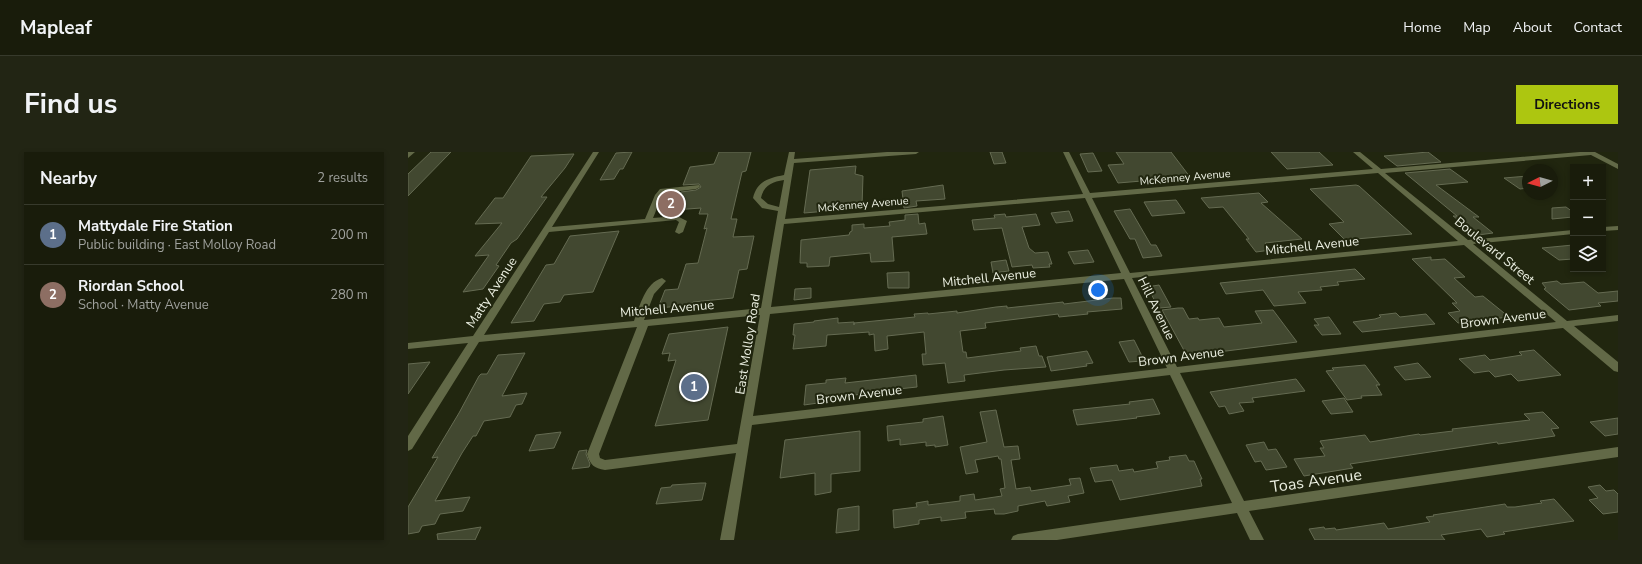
<!DOCTYPE html>
<meta charset="utf-8">
<style>
:root{--surface:#191c0b;--page:#222514;--text:#f1f3f6;--muted:#9fa19d;--line:#373a2c;--accent:#adc610}
body{margin:0;font-family:"Nunito Sans",sans-serif;background:var(--page);color:var(--text)}
.controls{position:absolute;right:12px;top:12px;display:grid;overflow:hidden;border-radius:0px;box-shadow:0 2px 6px #0003}
.controls button{width:36px;height:36px;display:grid;place-items:center;padding:0;border:0;border-bottom:1px solid var(--line);background:var(--surface);color:var(--text);font:20px sans-serif}
.compass{position:absolute;left:1114px;top:12px;width:36px;height:36px;border-radius:50%;background:var(--surface);box-shadow:0 2px 6px #0003;rotate:264deg}
.you{position:absolute;left:690px;top:138px;width:14px;height:14px;margin:-10px;border:3px solid #fff;border-radius:50%;background:#1a73e8;box-shadow:0 0 0 6px #1a73e833}
.badge{display:grid;place-items:center;width:26px;height:26px;border-radius:50%;background:var(--accent);color:#fff;font-size:13px;font-weight:700}
.pin{position:absolute;translate:-50% -50%;border:2px solid #fff;box-shadow:0 1px 4px #0006}
.list{margin:0;padding:0;list-style:none}
h2{display:flex;justify-content:space-between;align-items:center;height:52px;margin:0;padding:0 16px;font-size:17px}
h2 small{font-size:13px;font-weight:400;color:var(--muted)}
.list li{display:grid;grid-template-columns:26px 1fr auto;gap:12px;align-items:center;box-sizing:border-box;height:60px;padding:0 16px;border-top:1px solid var(--line)}
.list b{display:block;font-size:15px;white-space:nowrap}
.list p{margin:0;font-size:13px;white-space:nowrap;color:var(--muted)}
.list em{font-size:13px;font-style:normal;color:var(--muted)}
.icon{flex:none;width:22px;height:22px;fill:none;stroke:currentColor;stroke-width:2;stroke-linecap:round;stroke-linejoin:round}
.map{position:relative;flex:none;width:1210px;height:388px;overflow:hidden;border-radius:0px}
header{display:flex;align-items:center;gap:24px;box-sizing:border-box;height:56px;padding:0 20px;background:var(--surface);border-bottom:1px solid var(--line)}
header strong{font-size:19px}
nav{display:flex;gap:22px;margin-inline-start:auto;font-size:14px}
.intro{display:flex;align-items:center;justify-content:space-between;box-sizing:border-box;height:96px;padding:0 24px}
h1{margin:0;font-size:28px}
.button{padding:10px 18px;border-radius:0px;background:var(--accent);color:#111;font-size:14px;font-weight:700}
main{display:flex;gap:24px;padding:0 24px}
aside{flex:1;background:var(--surface);border-radius:0px;box-shadow:0 2px 6px #0003}
.map>svg:first-child{display:block}
.building{fill:#424830;stroke:#656b52}
.lines{fill:none;stroke-linecap:round;stroke-linejoin:round}
.minor{fill:#626947;fill-rule:evenodd}
.labels{text-anchor:middle;stroke-width:4;stroke-linejoin:round;paint-order:stroke}
.far-street-label{font-size:11px;fill:#ebefe1;stroke:#21260f}
.street-label{font-size:13px;fill:#ebefe1;stroke:#21260f}
.near-street-label{font-size:16px;fill:#ebefe1;stroke:#21260f}
</style>
<header>
<strong>Mapleaf</strong>
<nav><a>Home</a><a>Map</a><a>About</a><a>Contact</a></nav>
</header>
<div class="intro"><h1>Find us</h1><a class="button">Directions</a></div>
<main>
<aside>
<h2>Nearby<small>2 results</small></h2>
<ul class="list">
<li><span class="badge" style="background:#5c6f8a">1</span><div><b>Mattydale Fire Station</b><p>Public building · East Molloy Road</p></div><em>200 m</em></li>
<li><span class="badge" style="background:#8d6e63">2</span><div><b>Riordan School</b><p>School · Matty Avenue</p></div><em>280 m</em></li>
</ul>
</aside>
<div class="map">
<svg width="1210" height="388" viewBox="0 0 1210 388">
<rect width="100%" height="100%" fill="#21260f"/>
<!-- building -->
<path class="building" d="M23,0H43L0,44V22Z
M224,0L215,17H212L206,27L192,28L208,1Z
M311,0H343L338,19L334,20L323,67H329L325,85L346,84L339,117L331,118L325,146L285,150L284,153L250,156L257,138L270,137L278,112L290,111L299,76L296,77L300,62H291L293,56L266,58L273,40L288,38L293,35L291,32L275,33L282,15L306,12Z
M582,0H594L598,11L586,12Z
M708,0H763L782,25L710,31L700,13L716,12Z
M863,0H911L925,13L879,17Z
M1020,0L1033,10L989,14L976,4Z
M685,1L694,19L680,20L672,2Z
M166,2L157,16L133,45H139L109,87L103,91L88,113L91,114L75,137L55,140L81,103L67,104L94,71L67,72L87,46H95L123,4Z
M448,14L447,22L455,24L454,54L423,56L420,59L396,61L402,18Z
M1042,17L1060,30L1028,33L1071,65H1065L1085,81L1070,83L1045,64H1049L997,21Z
M1120,24V36L1112,37L1096,26Z
M535,33L537,47L508,49L509,54L496,56L494,39Z
M948,33L951,34L1004,82L937,88L921,72L936,70L902,37Z
M851,41L860,50L853,51L894,87L857,91L863,98L848,100L838,87H841L815,55L801,56L793,46Z
M768,48L777,61L744,64L736,50Z
M1158,55L1165,60V65L1144,67V56Z
M722,57L743,93H748L754,104L735,106L727,87H722L706,59Z
M661,59L665,69L648,71L643,61Z
M510,62L511,72L517,71L519,82L484,85L486,109L463,110L462,101L422,105L421,114L399,115V111H392L393,88L441,83L442,80L444,79V73L456,72V76L482,74L481,70L497,68V63Z
M597,62L598,65L628,62L632,73L614,75L621,96L627,101L640,100L644,112H641L642,115L625,116L624,113L604,115L594,76L566,78L564,68L587,66L586,63Z
M211,79L185,140L156,143L152,150L136,152L126,169L103,171L138,113L146,112L162,84Z
M1165,93V107L1151,108L1134,96Z
M680,98L686,110L666,112L660,100Z
M1023,105V108L1037,107L1057,125L1046,126L1067,145L1075,144L1101,165L1050,171L1040,161L1052,159L1044,151H1049L1004,107Z
M598,108L601,119L585,121L583,110Z
M947,117L957,127L929,130L931,133L912,135L914,138L890,140L898,151L866,154L855,138L818,142L812,131Z
M501,120V136H480L479,121Z
M1149,129L1153,132L1176,130L1190,141L1210,139V149L1190,151L1193,154L1161,158L1136,137L1138,136L1134,131Z
M751,133L763,155L751,156L739,135Z
M403,136V146L386,148L387,137Z
M705,146H713L714,157L679,160L680,162L651,165L650,162L577,171L578,176L552,179L555,200H558L559,206L613,199L612,196L628,194L631,204H634L638,215L596,218L556,223L557,229L540,231L537,211L515,213L514,202H518L516,180L479,184L480,197L467,199L466,182L461,183V180L419,183L418,194L385,197L387,183H385L386,172L406,170V169L430,166V171L446,170V173V171L507,165L506,162L520,161V162L549,159V161L588,155L599,154V156L655,150L656,152Z
M770,156H775L781,167L790,166L791,168L811,166L816,175L854,171L847,159L865,158L889,190L779,204L754,158Z
M988,161L992,165L1018,162L1027,172L954,180L945,170L967,167L973,165L971,163Z
M921,165L933,182L914,183L906,173H911L906,167Z
M320,175L300,268L247,274L268,208L260,209L262,201L254,202L261,182Z
M726,188L735,206H734V209L721,210L711,190Z
M1126,198L1153,223L1110,229L1103,222L1087,225L1081,219L1066,221L1051,207L1077,203L1082,208L1114,203L1111,200Z
M679,199L685,211L678,212L679,214L643,219L639,205Z
M117,201L94,244L119,241L114,252L108,253L102,265L76,269L68,284H65L54,301L27,349L62,345L55,359L32,362L27,372L14,374L11,380L0,382V355L30,305L24,306L51,261L71,224L73,222H79L90,203Z
M22,210L0,242V212Z
M1010,211L1023,225L997,228L986,215Z
M957,213L972,233H968L974,243L953,244L954,246L939,248L918,219L926,218L924,216Z
M508,223L509,235L481,238L474,240L410,247V251L396,253L398,233L418,231V228L438,226L437,231Z
M888,227L897,239L844,246L846,250L831,251L836,259L821,262L817,254L811,255L802,240Z
M936,246L945,260L923,262L914,249Z
M745,247L752,262L728,265L729,266L669,273L665,258L722,252L721,250Z
M588,258L596,295L610,294L612,307L603,308L608,337L622,335L623,339L663,333L661,327L672,326L676,341L660,344L662,350L639,354L637,349L610,354V359L596,362H587L586,357L557,360L558,366L533,369V365L511,368V372L486,376L485,358L509,355L508,351L520,349V353L552,349V344L566,342L567,348L594,344L592,337L597,336L593,307H591L590,304L567,308L570,320L558,322L552,295L579,290L572,260Z
M1135,260L1151,276L1143,277L1147,284L1090,292L1089,290L942,312L945,316L896,324L886,307L917,304L912,296H916L912,289L957,283L962,290L1011,282L1012,283L1045,279L1044,277L1122,268L1116,262Z
M535,264L540,293L527,295V293L518,294V290L492,293V287L480,289L479,274L515,270V267Z
M1210,266V282L1197,284L1182,270Z
M452,279V319L423,322V340L407,343V321L372,326L377,288Z
M153,280L146,296L121,299L128,283Z
M856,290L860,298L868,297L879,315L858,318L853,309L847,310L838,293Z
M179,298L178,302L182,312L181,315L164,317L171,299Z
M778,303L781,309H786L794,327H792L794,334L712,348L704,328L687,330L682,316L709,313L711,319L725,317L726,320L750,316L748,310L762,308L761,305Z
M293,331H298L294,348L248,352L253,336L263,335L264,333Z
M1192,333L1198,339L1206,338L1210,342V360L1195,362L1181,348L1190,346L1180,335Z
M1146,347L1166,369L1095,380L1097,382L1079,385L1073,377L1033,383L1037,388H907L901,377L916,375L917,377L927,376L928,378L976,371L980,377L1022,370L1018,365L1026,364L1025,363L1097,352L1099,355H1107L1134,351L1132,349Z
M451,354V378L428,381L430,357Z
M73,375L67,388H30L29,382Z"/>
<g class="lines">
<!-- minor -->
<path class="minor" d="M0,0H7L0,6Z
M185,0H191L144,75L237,67L247,43L252,37L291,33L292,35L288,37L257,41L254,44L245,66L269,64L279,69L275,80L271,82L267,80L271,70L268,68L141,80L76,183L226,169C232,154 237,131 254,126L258,129L246,142L236,168L353,156L370,59L354,56L345,46C349,29 361,26 376,23L381,0H387L386,7L479,0H511L508,2L386,11L377,67L675,42L655,0H661L682,41L965,17L945,0H952L973,17L1172,0H1187L1210,12V17L1183,3L977,21L1060,88L1165,78V82L1065,92L1159,169L1210,163V169L1166,174L1210,210V220L1206,219L1155,176L772,221L836,349L1210,295V305L841,359L856,388H842L829,361L649,388H603L605,384L610,382L824,351L762,223L344,273L326,388H312L328,301L197,318C186,316 182,313 179,302L229,175L71,190L4,297L0,299V284L60,191L0,197V191L65,184ZM970,21L1050,89L722,121L684,46ZM376,28L371,55L360,52L353,46C356,33 364,30 376,28ZM677,46L713,121L363,155L376,72ZM1056,93L1148,170L769,215L724,126ZM716,127L759,216L345,264L362,162ZM352,163L329,292L197,308L192,306L191,302L240,174Z
M1210,74V78L1195,79V75Z"/>
</g>
<g class="labels">
<!-- far-street labels -->
<g class="far-street-label">
<text transform="translate(777 25) rotate(-5)" y="4">McKenney Avenue</text>
<text transform="translate(455 52) rotate(-5)" y="4">McKenney Avenue</text>
</g>
<!-- street labels -->
<g class="street-label">
<text transform="translate(904 93) rotate(-6)" y="5">Mitchell Avenue</text>
<text transform="translate(1087 98) rotate(39)" y="5">Boulevard Street</text>
<text transform="translate(581 125) rotate(-6)" y="5">Mitchell Avenue</text>
<text transform="translate(83 140) rotate(-57)" y="5">Matty Avenue</text>
<text transform="translate(259 156) rotate(-5)" y="5">Mitchell Avenue</text>
<text transform="translate(749 156) rotate(64)" y="5">Hill Avenue</text>
<text transform="translate(1095 166) rotate(-7)" y="5">Brown Avenue</text>
<text transform="translate(339 192) rotate(-81)" y="5">East Molloy Road</text>
<text transform="translate(773 204) rotate(-7)" y="5">Brown Avenue</text>
<text transform="translate(451 242) rotate(-7)" y="5">Brown Avenue</text>
</g>
<!-- near-street labels -->
<g class="near-street-label">
<text transform="translate(908 328) rotate(-8)" y="6">Toas Avenue</text>
</g>
</g>
</svg>
<div class="controls">
<button>+</button>
<button>−</button>
<button><svg class="icon" aria-label="layers" viewBox="0 0 24 24"><path d="M12 4l9 5-9 5-9-5zM3 14l9 5 9-5"/></svg></button>
</div>
<svg class="compass" viewBox="-18 -18 36 36"><path d="M0-13l5 13h-10z" fill="#e53935"/><path d="M0 13l5-13h-10z" fill="#9fa19d"/></svg>
<div class="you"></div>
<div class="pin badge" style="left:286px;top:235px;background:#5c6f8a">1</div>
<div class="pin badge" style="left:263px;top:52px;background:#8d6e63">2</div>
</div>
</main>
